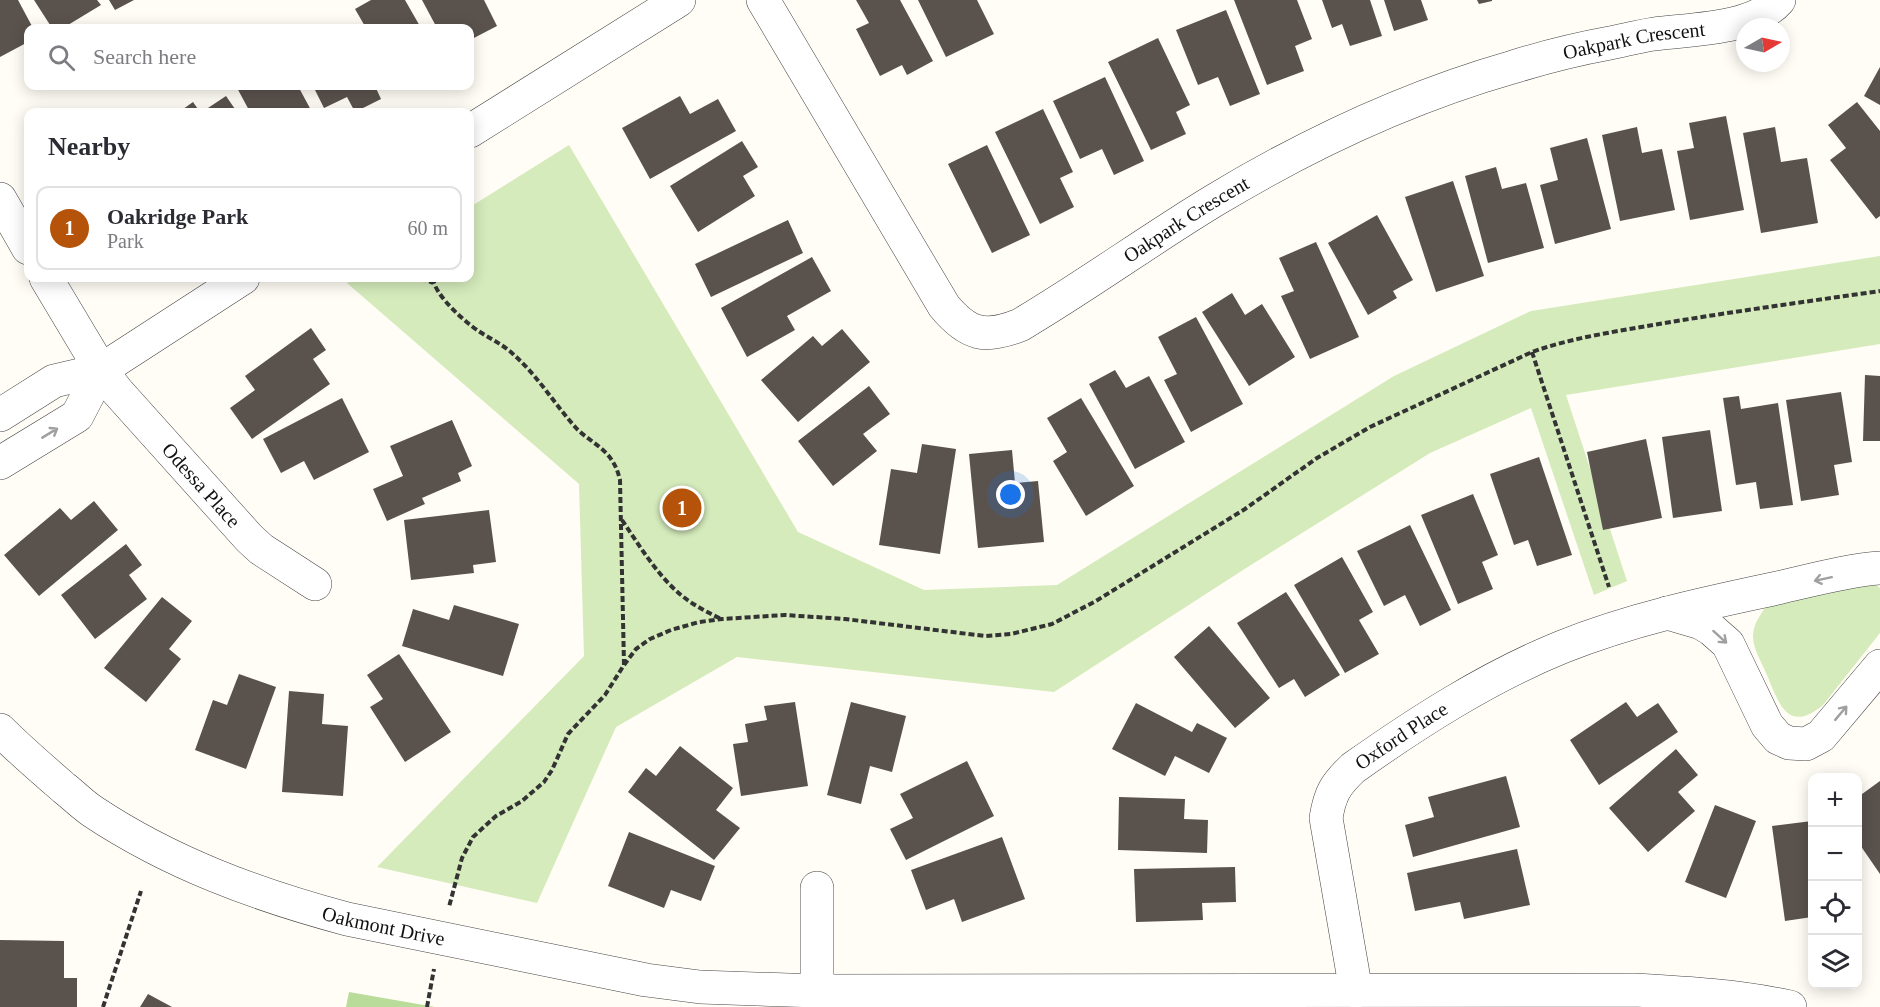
<!DOCTYPE html>
<meta charset="utf-8">
<style>
:root{--surface:#fff;--page:#f7f7f7;--text:#2b2b33;--muted:#7c7c81;--line:#e1e1e2;--accent:#b45309}
body{margin:0;font-family:"Times New Roman",serif;background:var(--page);color:var(--text)}
.controls{position:absolute;right:18px;bottom:18px;display:grid;overflow:hidden;border-radius:12px;box-shadow:0 3px 15px #0003}
.controls button{width:54px;height:54px;display:grid;place-items:center;padding:0;border:0;border-bottom:2px solid var(--line);background:var(--surface);color:var(--text);font:30px sans-serif}
.compass{position:absolute;left:1736px;top:18px;width:54px;height:54px;border-radius:50%;background:var(--surface);box-shadow:0 3px 15px #0003;rotate:81deg}
.you{position:absolute;left:1011px;top:495px;width:21px;height:21px;margin:-15px;border:4px solid #fff;border-radius:50%;background:#1a73e8;box-shadow:0 0 0 9px #1a73e833}
.badge{display:grid;place-items:center;width:39px;height:39px;border-radius:50%;background:var(--accent);color:#fff;font-size:20px;font-weight:700}
.pin{position:absolute;translate:-50% -50%;border:3px solid #fff;box-shadow:0 2px 6px #0006}
.list{margin:0;padding:0;list-style:none}
h2{display:flex;justify-content:space-between;align-items:center;height:78px;margin:0;padding:0 24px;font-size:26px}
h2 small{font-size:20px;font-weight:400;color:var(--muted)}
.list li{display:grid;grid-template-columns:39px 1fr auto;gap:18px;align-items:center;box-sizing:border-box;height:84px;margin:0 12px 12px;padding:0 12px;border:2px solid var(--line);border-radius:12px}
.list b{display:block;font-size:22px;white-space:nowrap}
.list p{margin:0;font-size:20px;white-space:nowrap;color:var(--muted)}
.list em{font-size:20px;font-style:normal;color:var(--muted)}
.icon{flex:none;width:33px;height:33px;fill:none;stroke:currentColor;stroke-width:2;stroke-linecap:round;stroke-linejoin:round}
.map{position:relative;flex:none;width:1880px;height:1007px;overflow:hidden}
.search{position:absolute;background:var(--surface);box-shadow:0 3px 15px #0003;left:24px;top:24px;width:450px;height:66px;display:flex;align-items:center;gap:15px;box-sizing:border-box;padding:0 21px;border-radius:12px;color:var(--muted);font-size:22px}
.panel{position:absolute;background:var(--surface);box-shadow:0 3px 15px #0003;left:24px;top:108px;width:450px;height:174px;border-radius:12px}
.map>svg:first-child{display:block}
.green{fill:#d5ebbc}
.forest{fill:#b9dc9b}
.building{fill:#5a524d}
.lines{fill:none;stroke-linecap:round;stroke-linejoin:round}
.minor-casing{stroke:#444;stroke-width:34}
.tertiary-casing{stroke:#444;stroke-width:34}
.path{stroke:#333;stroke-width:4;stroke-dasharray:6 3;stroke-linecap:butt}
.minor{stroke:#fff;stroke-width:33}
.tertiary{stroke:#fff;stroke-width:33}
.oneway{stroke:#a0a0a0}
.labels{text-anchor:middle;stroke-width:6;stroke-linejoin:round;paint-order:stroke}
.street-label{font-size:20px;fill:#111;stroke:#fff}
</style>
<div class="map">
<svg width="1880" height="1007" viewBox="0 0 1880 1007">
<rect width="100%" height="100%" fill="#fffdf5"/>
<!-- green -->
<path class="green" d="M569,145L798,532L924,590L1057,585L1394,376L1531,311L1880,256V344L1566,395L1627,581L1594,595L1531,408L1430,453L1243,570L1054,692L737,657L616,727L537,903L377,867L584,656L579,484L347,283L357,278H470V207Z
M1875,584L1880,588V633L1823,705C1788,734 1779,704 1767,675C1762,663 1753,649 1753,636C1753,624 1760,616 1766,606L1864,585Z"/>
<!-- forest -->
<path class="forest" d="M349,992L435,1007H346Z"/>
<!-- building -->
<path class="building" d="M0,0H18L33,28H28V42L0,57Z
M34,0H97L101,5L63,28H52Z
M109,0H134L115,10Z
M371,0H405L421,28H366L355,9Z
M422,0H484L497,26L470,40V28H464L462,24L453,28H437Z
M856,0H900L933,61L907,75L902,65L880,76L856,29L869,23Z
M918,0H977L994,34L946,57Z
M1234,0H1297L1312,39L1295,46L1304,71L1267,85Z
M1322,0H1370L1382,36L1350,46L1342,24L1332,28Z
M1384,0H1421L1428,20L1394,31Z
M1477,0H1492V1L1479,4Z
M1226,10L1260,94L1230,106L1218,77L1198,85L1176,30Z
M1158,38L1190,105L1176,112L1186,134L1151,150L1108,62Z
M1880,67V105L1864,96Z
M1105,77L1144,161L1114,175L1102,149L1080,159L1053,101Z
M236,86H298L312,112H250Z
M313,86H375L381,99L355,112L347,97L324,108Z
M226,96L237,112H202Z
M680,96L690,114L718,99L736,131L650,179L622,128Z
M193,102L200,112H179Z
M1857,102L1880,131V216L1876,219L1830,160L1846,148L1828,125Z
M1043,109L1073,172L1060,178L1074,207L1040,224L995,132Z
M1726,116L1744,210L1690,220L1677,151L1694,148L1689,123Z
M1637,127L1642,153L1662,149L1675,210L1620,221L1602,135Z
M1775,127L1781,162L1807,158L1818,223L1761,233L1743,133Z
M1587,138L1611,229L1555,244L1540,185L1558,180L1550,148Z
M742,141L758,167L743,176L755,196L698,232L670,186Z
M987,145L1030,235L992,253L948,164Z
M1496,167L1502,189L1526,183L1544,248L1488,263L1465,176Z
M1453,181L1484,276L1436,292L1405,197Z
M1377,215L1413,280L1393,291L1397,298L1368,315L1328,243Z
M788,220L803,253L711,297L695,264Z
M1316,242L1359,337L1310,359L1281,296L1294,291L1279,258Z
M812,257L831,291L787,316L795,330L747,357L721,308Z
M1232,293L1245,315L1262,304L1295,357L1249,386L1202,312Z
M1196,317L1243,404L1191,432L1164,380L1177,374L1158,337Z
M311,328L326,350L313,359L330,384L252,439L230,408L255,390L245,376Z
M842,329L870,362L798,422L761,380L813,336L822,346Z
M1115,370L1126,388L1149,376L1185,442L1135,469L1089,384Z
M1865,375L1880,376V441H1863Z
M869,386L890,414L863,434L877,451L833,486L798,441Z
M1841,392L1852,462L1834,465L1839,495L1801,501L1786,400Z
M1739,396L1741,409L1778,403L1793,505L1760,509L1756,482L1736,485L1723,398Z
M342,398L369,452L314,480L304,461L281,473L263,439Z
M1081,398L1134,486L1086,516L1053,461L1067,452L1047,418Z
M452,420L472,466L458,473L461,481L422,498L425,504L387,521L373,489L403,476L390,446Z
M1710,430L1722,511L1673,518L1662,437Z
M1646,439L1662,518L1603,530L1587,452Z
M922,444L956,449L940,554L879,545L891,469L917,473Z
M1012,450L1015,483L1038,481L1044,542L978,548L969,454Z
M1539,457L1572,555L1537,566L1528,540L1514,545L1490,474Z
M1473,494L1498,555L1482,562L1493,589L1458,604L1421,515Z
M94,501L118,530L39,596L4,555L60,508L71,520Z
M489,510L496,562L473,565L474,573L411,580L404,520Z
M1410,525L1451,610L1420,626L1405,595L1384,606L1357,551Z
M126,544L142,565L129,575L147,599L95,639L61,595Z
M1342,557L1373,612L1359,620L1379,654L1345,673L1294,585Z
M1286,592L1340,675L1305,697L1294,679L1279,688L1237,623Z
M162,597L192,621L169,649L181,659L146,702L104,668Z
M454,605L519,624L503,676L402,646L413,609L449,620Z
M1209,626L1270,698L1235,728L1174,657Z
M399,654L451,732L405,762L370,707L383,699L367,675Z
M239,674L276,687L246,769L195,750L213,700L227,705Z
M289,691L324,694L322,724L348,726L343,796L282,792Z
M795,702L808,786L741,796L733,744L748,742L745,724L767,720L764,706Z
M851,702L906,716L892,772L870,766L861,804L827,795Z
M1626,702L1637,717L1658,703L1678,732L1599,785L1570,740Z
M1136,703L1192,732L1197,723L1227,738L1209,773L1175,756L1165,776L1112,749Z
M680,746L733,788L716,810L740,828L714,860L628,792L646,768L656,776Z
M1676,749L1698,775L1678,792L1695,811L1648,852L1609,808Z
M967,761L994,816L906,860L890,829L913,818L900,794Z
M1506,776L1520,827L1413,857L1405,825L1434,817L1428,797Z
M1880,781V874L1858,842V828L1861,825L1858,821V797Z
M1119,797L1185,799L1184,819L1208,820L1207,853L1118,850Z
M1715,805L1756,821L1726,898L1685,882Z
M1812,821V917L1785,921L1772,826Z
M629,832L715,866L701,901L671,890L664,908L608,886Z
M1002,837L1025,899L962,922L954,899L926,910L911,870Z
M1517,849L1530,905L1464,919L1460,902L1415,911L1407,873Z
M1235,867L1236,902L1202,903L1203,920L1136,922L1134,869Z
M0,940L64,941V978H77V1007H0Z
M148,994L172,1007H140Z"/>
<g class="lines">
<!-- minor casing -->
<g class="minor-casing">
<g id="minor">
<path id="s1" d="M763,0L944,306C968,335 985,339 1020,325C1086,286 1149,240 1215,200C1308,144 1408,97 1513,67C1545,57 1577,49 1610,43C1625,40 1640,36 1654,34C1691,29 1753,30 1779,0"/>
<path d="M0,199L28,248"/>
<path id="s2" d="M46,278L101,370L117,391L249,538L261,549L315,584"/>
<path d="M1667,613L1701,623L1711,629L1728,644L1767,725L1778,738L1789,743L1806,744L1821,736L1880,666"/>
<path d="M817,991V888"/>
<path id="s3" d="M1356,991L1326,818C1330,794 1335,785 1353,768C1418,722 1488,677 1562,647C1629,620 1702,604 1773,589C1805,582 1847,570 1880,568"/>
</g>
</g>
<!-- tertiary casing -->
<g class="tertiary-casing">
<g id="tertiary">
<path d="M470,131L679,0"/>
<path d="M0,415L54,381L101,370L243,278"/>
<path d="M0,463L77,416L101,370"/>
<path id="s4" d="M0,730C20,750 42,769 64,788C73,795 82,804 92,811C170,863 257,895 347,919L646,980L700,987L817,991L1635,990C1687,993 1739,996 1790,1007"/>
</g>
</g>
<!-- path -->
<path class="path" d="M421,278L433,283
M433,278C434,295 466,323 480,332C492,340 504,345 514,355C538,376 555,405 577,429C587,439 603,447 611,459C616,466 618,472 620,480L624,665L605,695L568,734L552,770L544,782L522,801L496,816L473,837L462,858L449,907
M1532,352L1609,587
M622,520C639,545 657,575 681,595C693,605 707,612 721,619
M624,665L636,649L650,639L671,630L699,622L722,619L785,615L845,619L985,636L1011,634L1052,624L1096,601L1245,509L1317,458L1370,427L1532,352C1571,338 1613,332 1653,325C1729,312 1804,302 1880,291
M103,1007L141,891
M427,1007L434,969"/>
<!-- minor -->
<use href="#minor" class="minor"/>
<!-- tertiary -->
<use href="#tertiary" class="tertiary"/>
</g>
<!-- one-way arrows -->
<defs><path id="oneway-shaft" d="M-6 0H5M1.5-3L5.5 0L1.5 3" fill="none" stroke-width="1.6" stroke-linecap="round" stroke-linejoin="round" transform="scale(1.5)"/></defs>
<g class="oneway">
<use href="#oneway-shaft" transform="translate(50 433) rotate(-31)"/>
<use href="#oneway-shaft" transform="translate(1823 579) rotate(168)"/>
<use href="#oneway-shaft" transform="translate(1720 637) rotate(42)"/>
<use href="#oneway-shaft" transform="translate(1841 713) rotate(-50)"/>
</g>
<g class="labels">
<!-- street labels -->
<g class="street-label">
<text dy="7" stroke="none"><textPath href="#s1" startOffset="1125">Oakpark Crescent</textPath></text>
<text dy="7" stroke="none"><textPath href="#s1" startOffset="639">Oakpark Crescent</textPath></text>
<text dy="7" stroke="none"><textPath href="#s2" startOffset="260">Odessa Place</textPath></text>
<text dy="7" stroke="none"><textPath href="#s3" startOffset="292">Oxford Place</textPath></text>
<text dy="7" stroke="none"><textPath href="#s4" startOffset="438">Oakmont Drive</textPath></text>
</g>
</g>
</svg>
<div class="controls">
<button>+</button>
<button>−</button>
<button><svg class="icon" aria-label="locate" viewBox="0 0 24 24"><circle cx="12" cy="12" r="6"/><path d="M12 2v4M12 18v4M2 12h4M18 12h4"/></svg></button>
<button><svg class="icon" aria-label="layers" viewBox="0 0 24 24"><path d="M12 4l9 5-9 5-9-5zM3 14l9 5 9-5"/></svg></button>
</div>
<svg class="compass" viewBox="-18 -18 36 36"><path d="M0-13l5 13h-10z" fill="#e53935"/><path d="M0 13l5-13h-10z" fill="#7c7c81"/></svg>
<div class="you"></div>
<div class="pin badge" style="left:682px;top:508px">1</div>
<div class="search"><svg class="icon" aria-label="search" viewBox="0 0 24 24"><circle cx="10" cy="10" r="6"/><path d="M15 15l6 6"/></svg>Search here</div>
<section class="panel">
<h2>Nearby<small></small></h2>
<ul class="list">
<li><span class="badge">1</span><div><b>Oakridge Park</b><p>Park</p></div><em>60 m</em></li>
</ul>
</section>
</div>
